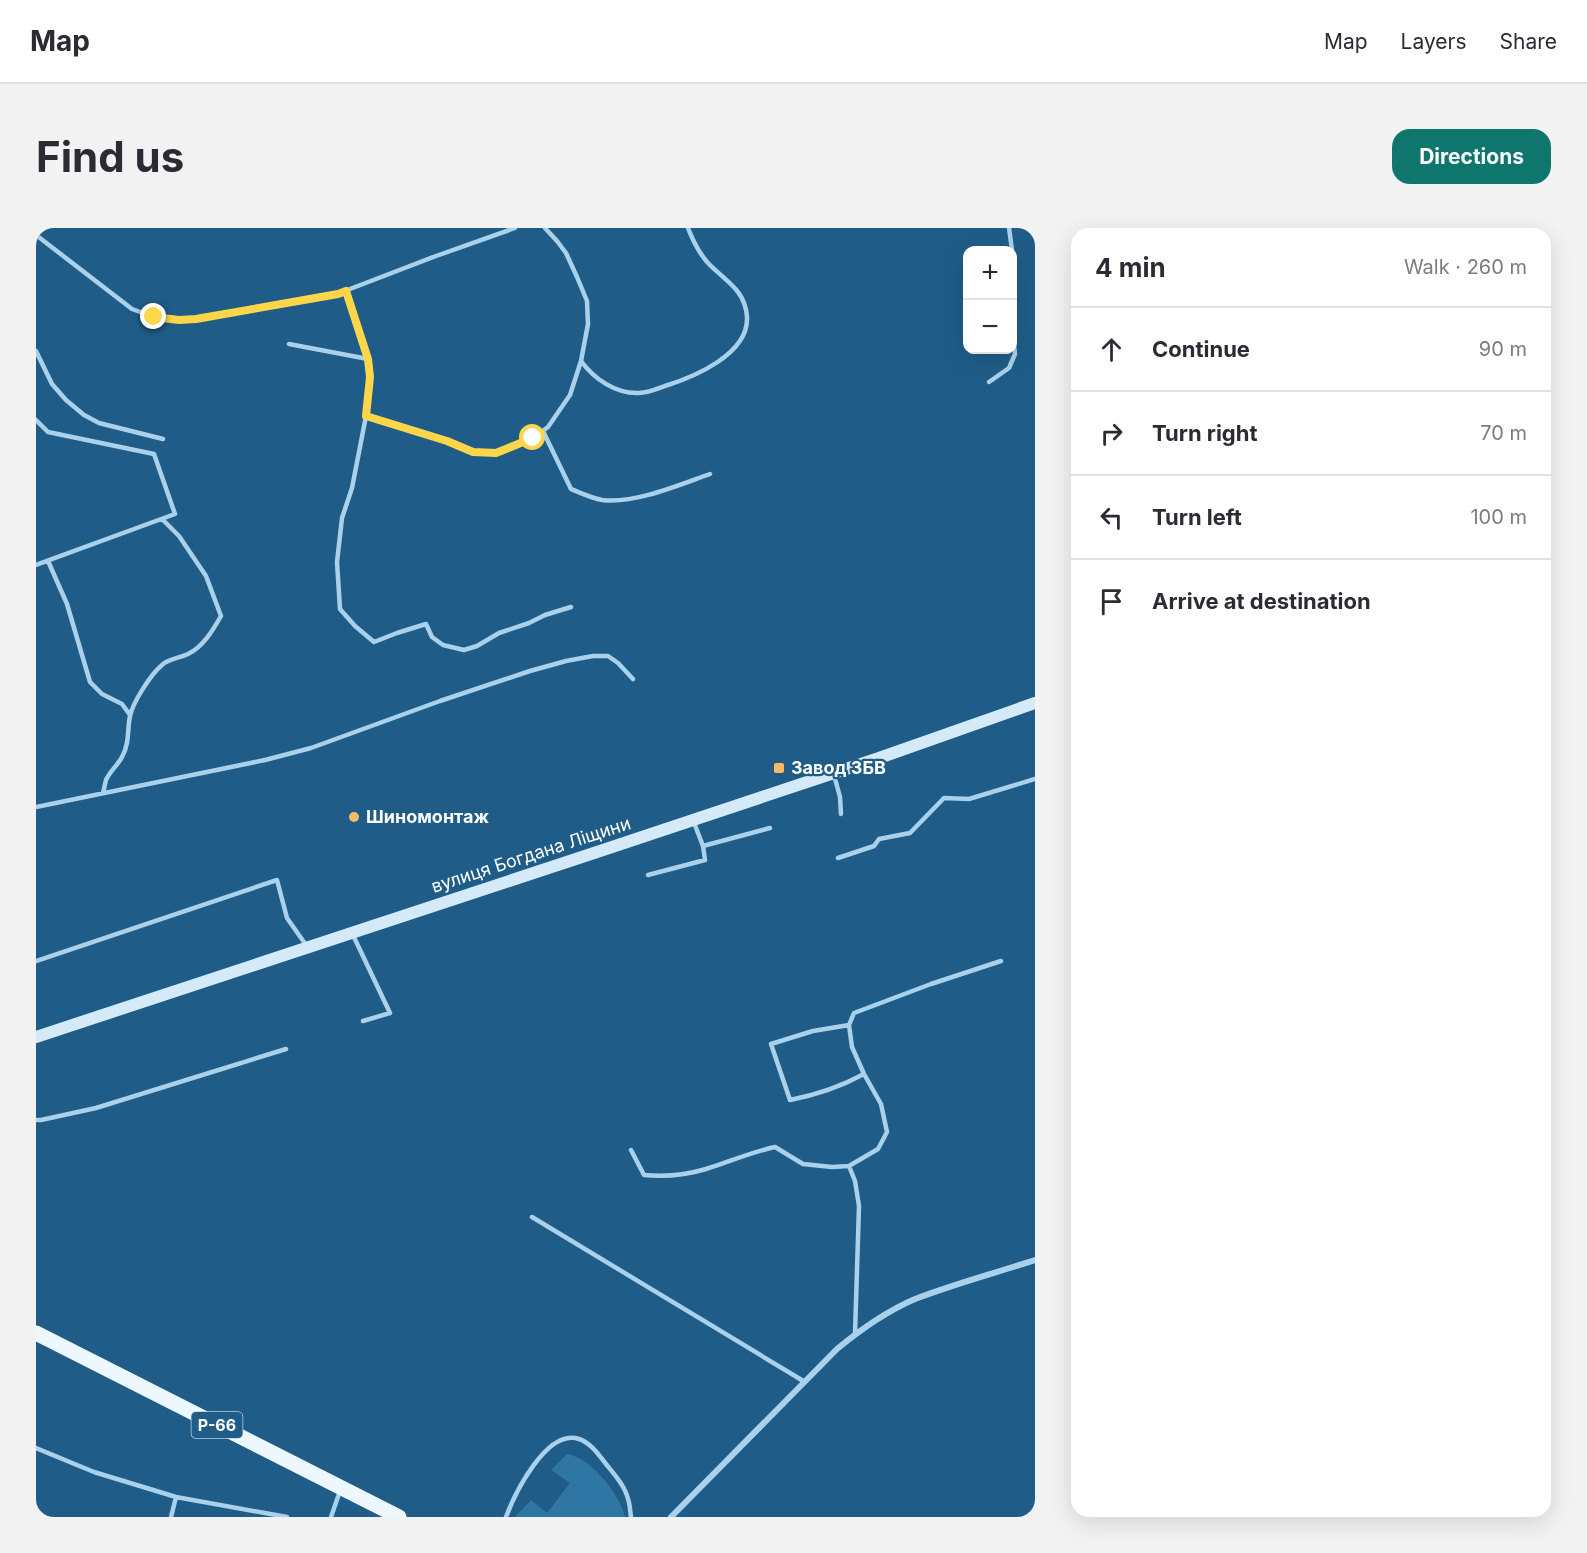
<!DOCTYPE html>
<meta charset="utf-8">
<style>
:root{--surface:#fff;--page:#f2f2f3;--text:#2b2b33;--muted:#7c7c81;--line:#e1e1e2;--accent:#0f766e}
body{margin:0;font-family:Inter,sans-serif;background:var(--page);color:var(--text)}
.controls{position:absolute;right:18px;top:18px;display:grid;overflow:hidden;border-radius:12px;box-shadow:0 6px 24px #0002}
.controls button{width:54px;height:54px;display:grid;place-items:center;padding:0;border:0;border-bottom:2px solid var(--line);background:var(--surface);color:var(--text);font:30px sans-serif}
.stop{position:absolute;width:18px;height:18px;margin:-14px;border:4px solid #ffd54a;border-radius:50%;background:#fff}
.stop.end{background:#ffd54a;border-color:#fff;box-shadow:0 2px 6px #0008}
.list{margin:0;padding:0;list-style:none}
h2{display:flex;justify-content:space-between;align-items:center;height:78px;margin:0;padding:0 24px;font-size:26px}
h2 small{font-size:20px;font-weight:400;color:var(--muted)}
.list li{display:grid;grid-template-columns:39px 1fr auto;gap:18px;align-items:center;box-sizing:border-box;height:84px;padding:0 24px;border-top:2px solid var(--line)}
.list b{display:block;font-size:22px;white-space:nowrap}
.list em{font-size:20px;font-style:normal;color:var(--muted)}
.icon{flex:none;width:33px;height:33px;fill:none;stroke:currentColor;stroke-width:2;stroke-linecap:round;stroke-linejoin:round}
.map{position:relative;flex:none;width:999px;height:1289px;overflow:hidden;border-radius:18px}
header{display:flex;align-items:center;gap:36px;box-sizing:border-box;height:84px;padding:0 30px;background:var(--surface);border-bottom:2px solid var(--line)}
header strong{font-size:28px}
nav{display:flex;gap:33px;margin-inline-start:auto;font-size:21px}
.intro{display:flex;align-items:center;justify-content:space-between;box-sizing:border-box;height:144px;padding:0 36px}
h1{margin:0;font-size:42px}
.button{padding:15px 27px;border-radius:18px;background:var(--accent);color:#fff;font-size:21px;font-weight:700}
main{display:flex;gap:36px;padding:0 36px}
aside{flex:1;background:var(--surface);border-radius:18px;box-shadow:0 6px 24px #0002}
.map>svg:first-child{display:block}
.green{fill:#3076a4}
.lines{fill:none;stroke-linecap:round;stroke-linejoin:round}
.service{stroke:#a9d1eb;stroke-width:4.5}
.minor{stroke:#a9d1eb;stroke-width:6}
.secondary{stroke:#d5eaf8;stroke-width:12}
.primary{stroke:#edf7fe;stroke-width:15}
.route{stroke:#ffd54a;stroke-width:8}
.poi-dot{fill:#f9b969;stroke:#1f5d88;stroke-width:2}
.labels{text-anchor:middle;stroke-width:4.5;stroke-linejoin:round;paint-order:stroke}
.shield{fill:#1f5d88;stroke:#bccedb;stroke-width:1.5}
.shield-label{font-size:16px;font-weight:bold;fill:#fff}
.poi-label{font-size:18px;font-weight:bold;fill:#fff;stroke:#1f5d88;text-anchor:start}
.street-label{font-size:18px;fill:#fff;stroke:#1f5d88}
</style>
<header>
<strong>Map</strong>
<nav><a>Map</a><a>Layers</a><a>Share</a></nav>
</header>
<div class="intro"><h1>Find us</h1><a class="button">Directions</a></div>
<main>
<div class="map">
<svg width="999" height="1289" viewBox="0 0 999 1289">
<rect width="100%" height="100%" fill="#1f5d88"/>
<!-- green -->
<path class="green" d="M531,1226C554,1229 584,1266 589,1289H479L495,1272L511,1285L534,1255L515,1242Z"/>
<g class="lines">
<!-- service -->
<path class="service" d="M973,0L976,22
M0,7L96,81L118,89L143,92L160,91L301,66L400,28L479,0
M976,27V38
M310,63L332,131L334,149L330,188L411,213L437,224L460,225L497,210L512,199L534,167L545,133L552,96L551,73L541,49L530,25L521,13L509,0
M253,116L332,131
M0,123L16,156L30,172L48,187L63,195L127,211
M545,133C558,151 580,166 603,165C611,165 621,161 629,158C658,149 713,126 711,89C709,61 689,53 672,35C663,25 657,13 652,0
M953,154L973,140L979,126L976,98
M330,188L316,260L306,290L301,334L304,381L319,398L338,414L361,405L390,396L396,409L407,417L428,422L441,418L463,405L493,395L509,387L535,379
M0,192L12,204L118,226L139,286L0,337
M507,203L535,261C544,265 555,270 566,272C599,276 643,257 674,246
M12,333L31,376L54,454L66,466L86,476L94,487
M798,547L804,569L805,586
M67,565C68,561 69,556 70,552C74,543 82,537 86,529C94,514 91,502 94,488C97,474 115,446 126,437C132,431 144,430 152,426C167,419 177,402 185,388L170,348L143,308L126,291
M0,579L229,532L275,520L404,473L494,443L530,433L557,428H572L582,435L597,451
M667,618L734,600
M802,630L838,618L843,611L874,605L908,570L933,571L999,551
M612,647L669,632L667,618L657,592
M316,705L354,785L327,793
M0,733L241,652L251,690L270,717
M813,797L777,803L735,816L754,872C780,867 804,859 828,846
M0,892H5L60,880L250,821
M595,922L608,947C629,949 650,947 670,941C693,934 715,924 739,919L767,936L796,939L813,938
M496,989L769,1154
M819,1106L823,978L819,953L813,938L842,921L851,904L845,876L828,846L816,819L813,797L818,785L895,756L965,733
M0,1220L58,1244L140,1269L251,1289
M135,1289L140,1269
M295,1289L304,1263
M470,1289C479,1265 511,1200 543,1211C555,1215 563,1227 570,1236C578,1246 589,1258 592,1271C594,1276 594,1283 595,1289"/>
<!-- minor -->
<path class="minor" d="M635,1289L801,1121C824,1102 851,1083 879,1071C918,1056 959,1045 999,1032"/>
<!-- secondary -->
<path class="secondary" d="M0,809L558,625L843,530L999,475"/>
<!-- primary -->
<path class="primary" d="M0,1105L363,1289"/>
</g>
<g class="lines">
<!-- route -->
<path class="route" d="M118,89L143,92L160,91L302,66L310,63L332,131L334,149L330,188L411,213L437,224L460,225L497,210"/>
</g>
<!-- markers -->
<g class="poi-dot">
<rect x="737" y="534" width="12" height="12" rx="3"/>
<circle cx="318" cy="589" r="6"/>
</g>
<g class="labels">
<!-- shield labels -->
<rect class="shield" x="155.5" y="1184" width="51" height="26" rx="4.5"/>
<g class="shield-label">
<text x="181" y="1203">Р-66</text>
</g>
<!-- poi labels -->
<g class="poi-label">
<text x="755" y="546">Завод ЗБВ</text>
<text x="330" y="595">Шиномонтаж</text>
</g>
<!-- street labels -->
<g class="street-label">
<text transform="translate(495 627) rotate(-18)" y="6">вулиця Богдана Ліщини</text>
</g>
</g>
</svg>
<div class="controls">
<button>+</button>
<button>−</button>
</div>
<div class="stop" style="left:497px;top:210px"></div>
<div class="stop end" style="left:118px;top:89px"></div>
</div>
<aside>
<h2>4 min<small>Walk · 260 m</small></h2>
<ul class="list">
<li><svg class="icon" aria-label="ahead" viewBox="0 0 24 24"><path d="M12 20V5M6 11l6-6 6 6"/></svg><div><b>Continue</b></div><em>90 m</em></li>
<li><svg class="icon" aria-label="right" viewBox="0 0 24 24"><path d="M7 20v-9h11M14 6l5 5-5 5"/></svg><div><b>Turn right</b></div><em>70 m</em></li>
<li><svg class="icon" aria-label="left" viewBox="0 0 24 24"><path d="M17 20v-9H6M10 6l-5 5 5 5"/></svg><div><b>Turn left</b></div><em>100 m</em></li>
<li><svg class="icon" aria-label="arrive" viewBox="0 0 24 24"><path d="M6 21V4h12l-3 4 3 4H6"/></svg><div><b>Arrive at destination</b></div></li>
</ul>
</aside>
</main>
